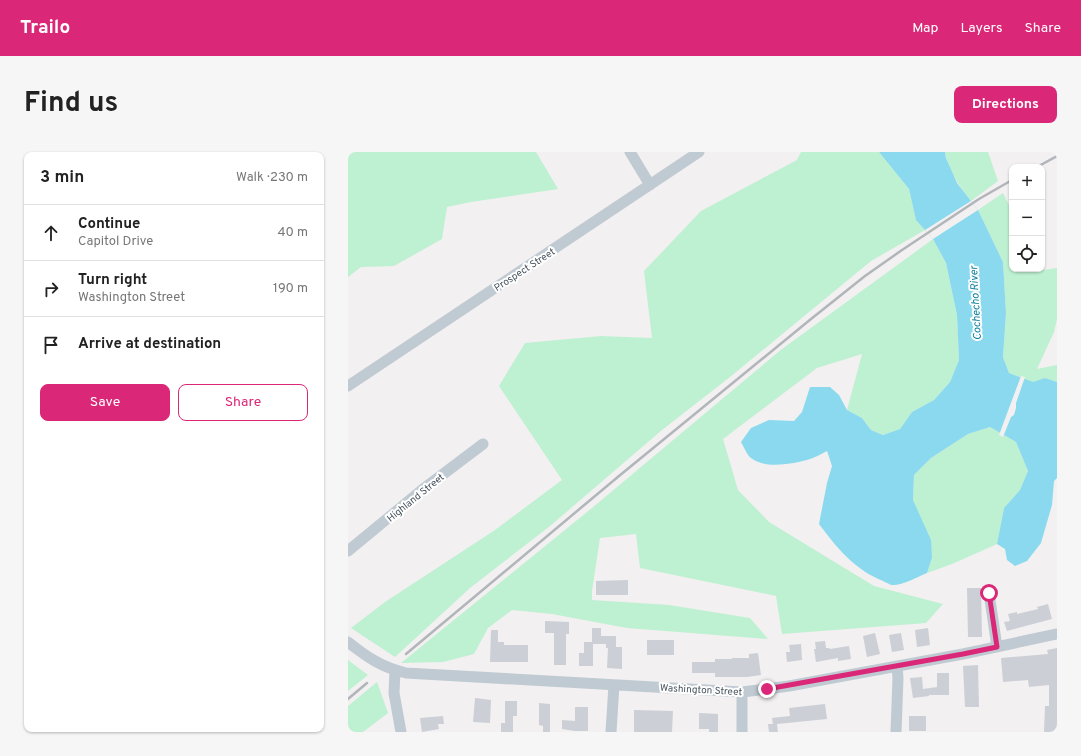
<!DOCTYPE html>
<meta charset="utf-8">
<style>
:root{--surface:#fff;--page:#f6f6f6;--text:#222;--muted:#767676;--line:#e0e0e0;--accent:#db2777}
body{margin:0;font-family:Overpass,sans-serif;background:var(--page);color:var(--text)}
.controls{position:absolute;right:12px;top:12px;display:grid;overflow:hidden;border-radius:8px;box-shadow:0 1px 3px #0004}
.controls button{width:36px;height:36px;display:grid;place-items:center;padding:0;border:0;border-bottom:1px solid var(--line);background:var(--surface);color:var(--text);font:20px sans-serif}
.stop{position:absolute;width:12px;height:12px;margin:-9px;border:3px solid #db2777;border-radius:50%;background:#fff}
.stop.end{background:#db2777;border-color:#fff;box-shadow:0 1px 4px #0008}
.list{margin:0;padding:0;list-style:none}
h2{display:flex;justify-content:space-between;align-items:center;height:52px;margin:0;padding:0 16px;font-size:17px}
h2 small{font-size:13px;font-weight:400;color:var(--muted)}
.list li{display:grid;grid-template-columns:26px 1fr auto;gap:12px;align-items:center;box-sizing:border-box;height:56px;padding:0 16px;border-top:1px solid var(--line)}
.list b{display:block;font-size:15px;white-space:nowrap}
.list p{margin:0;font-size:13px;white-space:nowrap;color:var(--muted)}
.list em{font-size:13px;font-style:normal;color:var(--muted)}
.actions{display:flex;gap:8px;padding:12px 16px}
.actions a{flex:1;padding:9px 0;border:1px solid var(--accent);border-radius:8px;text-align:center;font-size:14px;color:var(--accent)}
.actions .main{background:var(--accent);color:#fff}
.icon{flex:none;width:22px;height:22px;fill:none;stroke:currentColor;stroke-width:2;stroke-linecap:round;stroke-linejoin:round}
.map{position:relative;flex:none;width:709px;height:580px;overflow:hidden;border-radius:8px}
header{display:flex;align-items:center;gap:24px;box-sizing:border-box;height:56px;padding:0 20px;background:var(--accent);color:#fff}
header strong{font-size:19px}
nav{display:flex;gap:22px;margin-inline-start:auto;font-size:14px}
.intro{display:flex;align-items:center;justify-content:space-between;box-sizing:border-box;height:96px;padding:0 24px}
h1{margin:0;font-size:28px}
.button{padding:10px 18px;border-radius:8px;background:var(--accent);color:#fff;font-size:14px;font-weight:700}
main{display:flex;gap:24px;padding:0 24px}
aside{flex:1;background:var(--surface);border-radius:8px;box-shadow:0 1px 3px #0004}
.map>svg:first-child{display:block}
.green{fill:#bef0d2}
.water{fill:#8bd9ee}
.pier{fill:#f2f0f0}
.building{fill:#cccfd5}
.lines{fill:none;stroke-linecap:round;stroke-linejoin:round}
.minor{stroke:#c0cad2;stroke-width:11}
.rail{stroke:#b2b5ba;stroke-width:2.5}
.route{stroke:#db2777;stroke-width:5}
.labels{text-anchor:middle;stroke-width:4;stroke-linejoin:round;paint-order:stroke}
.street-label{font-size:10px;fill:#47535e;stroke:#fff}
.water-label{font-size:11px;font-style:italic;fill:#0b7f9f;stroke:#fff}
</style>
<header>
<strong>Trailo</strong>
<nav><a>Map</a><a>Layers</a><a>Share</a></nav>
</header>
<div class="intro"><h1>Find us</h1><a class="button">Directions</a></div>
<main>
<aside>
<h2>3 min<small>Walk · 230 m</small></h2>
<ul class="list">
<li><svg class="icon" aria-label="ahead" viewBox="0 0 24 24"><path d="M12 20V5M6 11l6-6 6 6"/></svg><div><b>Continue</b><p>Capitol Drive</p></div><em>40 m</em></li>
<li><svg class="icon" aria-label="right" viewBox="0 0 24 24"><path d="M7 20v-9h11M14 6l5 5-5 5"/></svg><div><b>Turn right</b><p>Washington Street</p></div><em>190 m</em></li>
<li><svg class="icon" aria-label="arrive" viewBox="0 0 24 24"><path d="M6 21V4h12l-3 4 3 4H6"/></svg><div><b>Arrive at destination</b></div></li>
</ul>
<div class="actions"><a class="main">Save</a><a>Share</a></div>
</aside>
<div class="map">
<svg width="709" height="580" viewBox="0 0 709 580">
<rect width="100%" height="100%" fill="#f2f0f0"/>
<!-- green -->
<path class="green" d="M0,0H188L210,37L123,50L99,55L94,87L46,114L13,115L0,125Z
M453,0H531L561,37L568,67L577,78L523,109L382,225L314,278L202,374L122,436L47,505L3,476L37,450L147,378L214,328L151,234L177,191L253,184L304,186L296,119L353,59L449,8Z
M597,0H640L650,29L623,49C611,34 601,19 597,0Z
M655,41L664,59V117H693L695,118L709,116V167L706,180L689,217L709,213V230L697,226L685,231L661,221L655,205L658,161L655,110L630,58Z
M585,87L598,111L609,163L611,208L602,230L586,248L564,260L552,277L535,283L523,278L514,266L499,258L514,202L469,216L375,287L390,338L421,370L526,434L595,452L578,471L434,482L428,444L292,416L288,382L252,386L244,439V448L321,453L402,466L420,487L279,476L204,462L164,458L140,476L126,502L95,510L53,511L244,356L434,197Z
M642,275L668,290L680,319L672,338L656,356L649,392L604,412L579,421L584,406L565,348L566,323L583,306L620,282Z
M0,508L20,523L0,539Z
M29,530L40,561L15,580H0V554Z"/>
<!-- water -->
<path class="water" d="M531,0H597L598,6L609,31L630,58L655,110L658,161L655,205L661,221L685,230L697,226L709,230V326L706,329L704,353L693,391L679,409L667,414L659,408L657,397L649,392L656,356L672,338L680,319L668,290L642,275L620,282L583,306L566,323L565,348L583,388L584,406L579,421C569,425 554,434 543,433C541,432 537,430 535,429C507,418 488,395 471,372L479,331L484,314L479,299C473,302 466,306 459,308C443,312 417,317 403,306C399,303 396,295 393,290L403,276L421,268L446,269L454,260L462,235H482L491,243L499,258L514,266L523,278L535,283L552,277L564,260L586,248L602,230L611,208L609,163L598,111L585,87L568,68L561,37Z"/>
<!-- pier -->
<path class="pier" d="M623,49L630,58L585,87L577,78Z
M673,224L677,225L668,251V256L666,263L663,265L655,285L651,283Z"/>
<!-- building -->
<path class="building" d="M280,428V443H248V429Z
M619,436H633L634,485H620Z
M700,452L704,467L659,479L656,470L662,469L660,462L669,460V462L690,457L689,455Z
M197,469L221,470V482H218V513H206V481H197Z
M244,476H253V484H268V495H274V517L259,516L260,496H258V492H245V514H231V501H236V490H244Z
M580,476L582,493L569,495L567,478Z
M143,478H150V490H156V493H180V510H142Z
M527,481L532,502L519,505L515,484Z
M553,481L556,498L544,500L541,483Z
M299,488H326V503H299Z
M477,489L478,496H481L482,497L501,494L503,507L490,509V506L468,510L466,497H468L467,490Z
M453,492L454,508L439,510L438,500H442L441,493Z
M709,496V580H696L697,554H701V533L681,535L680,528L655,530L653,506L700,502L699,498Z
M410,501L413,523L399,525H367V521H344V510H367V507H384V506H401V502Z
M630,513L631,555H617L615,514Z
M589,521H601V543H581V544L565,546L562,526L574,525L575,537L589,535Z
M127,546L143,548L142,571L125,570Z
M157,549H169V564H165V580H153V571H157Z
M191,551L202,552V580H195V574L191,573Z
M477,552L479,567L429,572L430,580H421L420,572H425L424,566L442,564L441,556Z
M227,555H240V579H227L214,577V568L227,569Z
M286,558L325,559L324,580H286Z
M351,561L370,562V580H361V577H351Z
M95,564L96,572H90L91,577L74,580L72,566Z
M561,564H578V579H561Z"/>
<g class="lines">
<!-- minor -->
<path class="minor" d="M282,0L302,33
M0,234L351,0
M0,399L74,338L135,292
M641,441L649,495
M0,490C19,505 33,515 58,521L394,540L419,537L441,534L615,502L709,482
M47,519L46,541L53,580
M394,540V580
M263,580L266,533
M548,580L550,526L549,514"/>
<!-- rail -->
<path class="rail" d="M689,15L709,4
M58,502L271,324L463,167L517,124L554,98L631,47L664,28
M0,547L19,531"/>
</g>
<g class="lines">
<!-- route -->
<path class="route" d="M419,537L615,502L649,495L641,441"/>
</g>
<g class="labels">
<!-- street labels -->
<g class="street-label">
<text transform="translate(176 117) rotate(-33)" y="4">Prospect Street</text>
<text transform="translate(67 345) rotate(-39)" y="4">Highland Street</text>
<text transform="translate(353 537) rotate(3)" y="4">Washington Street</text>
</g>
<!-- water labels -->
<g class="water-label">
<text transform="translate(627 151) rotate(-93)" y="4">Cochecho River</text>
</g>
</g>
</svg>
<div class="controls">
<button>+</button>
<button>−</button>
<button><svg class="icon" aria-label="locate" viewBox="0 0 24 24"><circle cx="12" cy="12" r="6"/><path d="M12 2v4M12 18v4M2 12h4M18 12h4"/></svg></button>
</div>
<div class="stop" style="left:641px;top:441px"></div>
<div class="stop end" style="left:419px;top:537px"></div>
</div>
</main>
